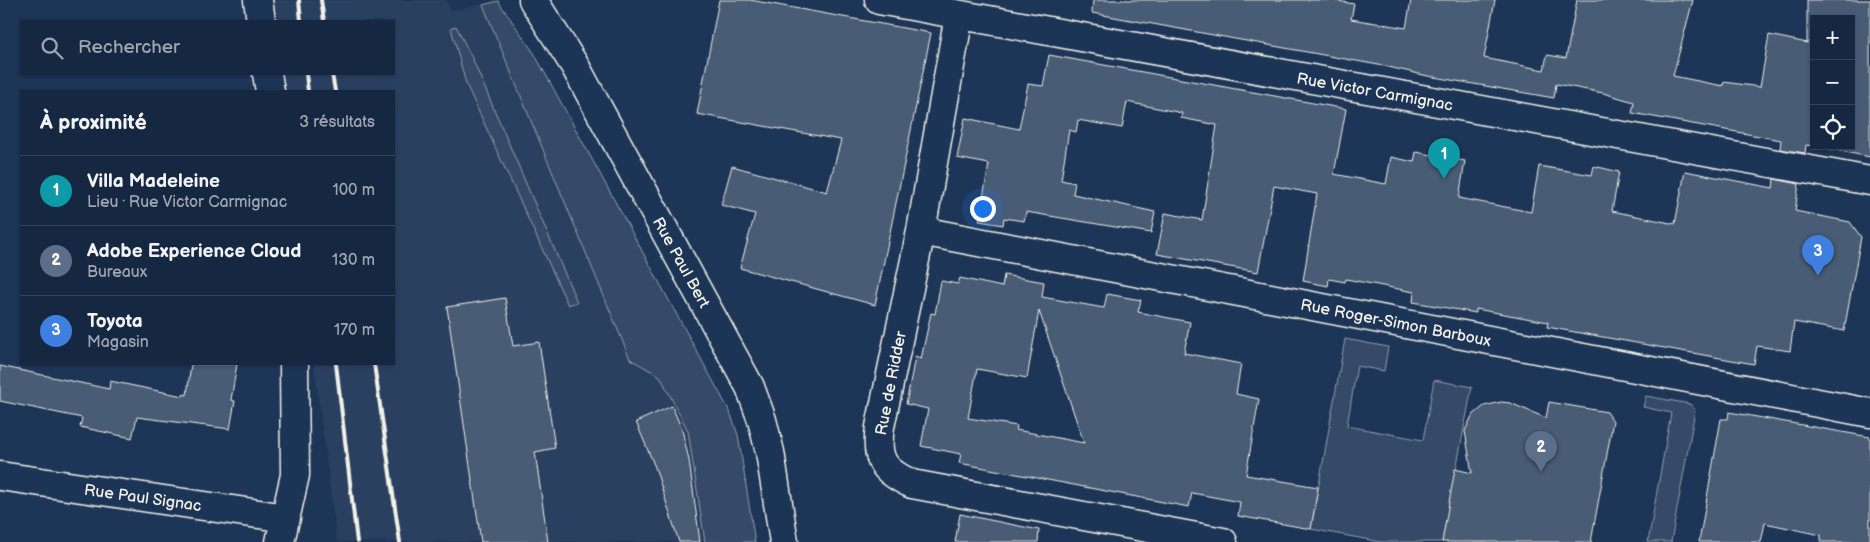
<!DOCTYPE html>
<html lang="fr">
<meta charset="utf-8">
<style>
:root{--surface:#162841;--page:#23344c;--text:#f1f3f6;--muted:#9ea6b1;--line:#35445a;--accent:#1a73e8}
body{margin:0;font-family:"Balsamiq Sans",sans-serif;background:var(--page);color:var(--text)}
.controls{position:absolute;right:15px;top:15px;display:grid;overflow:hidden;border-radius:0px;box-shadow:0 1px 4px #0004}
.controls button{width:45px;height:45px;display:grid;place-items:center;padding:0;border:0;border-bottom:1px solid var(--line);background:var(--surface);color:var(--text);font:25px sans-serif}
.you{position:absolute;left:982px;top:208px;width:18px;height:18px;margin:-12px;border:4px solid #fff;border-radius:50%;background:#1a73e8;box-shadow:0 0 0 8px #1a73e833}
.badge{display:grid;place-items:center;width:32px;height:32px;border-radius:50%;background:var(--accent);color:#fff;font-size:16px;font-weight:700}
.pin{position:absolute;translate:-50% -41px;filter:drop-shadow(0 1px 2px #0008)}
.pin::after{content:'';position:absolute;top:26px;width:18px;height:15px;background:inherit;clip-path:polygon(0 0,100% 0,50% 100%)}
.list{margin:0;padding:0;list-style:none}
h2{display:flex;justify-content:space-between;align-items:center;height:65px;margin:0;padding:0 20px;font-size:21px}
h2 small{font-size:16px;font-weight:400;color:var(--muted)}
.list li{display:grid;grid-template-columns:32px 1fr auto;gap:15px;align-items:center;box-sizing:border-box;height:70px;padding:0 20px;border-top:1px solid var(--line)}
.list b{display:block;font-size:19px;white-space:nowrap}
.list p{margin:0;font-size:16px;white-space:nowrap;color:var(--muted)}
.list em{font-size:16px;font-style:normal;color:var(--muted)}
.icon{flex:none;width:28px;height:28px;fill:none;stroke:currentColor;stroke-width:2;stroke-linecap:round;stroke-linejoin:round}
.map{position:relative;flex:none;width:1870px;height:542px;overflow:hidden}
.search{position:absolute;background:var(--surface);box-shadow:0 1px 4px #0004;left:20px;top:20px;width:375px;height:55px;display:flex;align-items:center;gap:12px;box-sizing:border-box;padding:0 18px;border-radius:0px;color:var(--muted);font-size:19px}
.panel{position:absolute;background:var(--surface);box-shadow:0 1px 4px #0004;left:20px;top:90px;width:375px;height:275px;border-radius:0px}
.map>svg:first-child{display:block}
.built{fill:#2a4060}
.green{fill:#354a67;stroke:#949ea8}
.building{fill:#485b74;stroke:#f4f1e8;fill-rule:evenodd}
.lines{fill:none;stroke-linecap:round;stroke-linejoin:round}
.street-casing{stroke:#f4f1e8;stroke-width:31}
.street{stroke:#1d3557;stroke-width:28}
.rail{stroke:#f4f1e8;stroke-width:4}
.labels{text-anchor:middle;stroke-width:4;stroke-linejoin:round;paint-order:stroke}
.street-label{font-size:16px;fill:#f4f1e8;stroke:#1d3557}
</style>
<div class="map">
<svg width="1870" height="542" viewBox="0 0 1870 542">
<rect width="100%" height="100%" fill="#1d3557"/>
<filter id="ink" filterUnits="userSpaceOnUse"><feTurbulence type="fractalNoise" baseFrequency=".02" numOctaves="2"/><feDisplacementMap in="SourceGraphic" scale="10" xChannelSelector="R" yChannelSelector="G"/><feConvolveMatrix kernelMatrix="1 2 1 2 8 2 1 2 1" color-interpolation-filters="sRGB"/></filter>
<g filter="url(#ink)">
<!-- built -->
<path class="built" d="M272,0H447L450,11L498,1L534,53L730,412L738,435L755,542H337L314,364H394V91H283L282,74H394V21H275Z"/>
<!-- green -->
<path class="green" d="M498,1L534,53L730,412L738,435L755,542H705L688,431L660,376L630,359L483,5Z
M456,26L472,58L577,302L568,305L466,84L451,28Z
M1345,339L1388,347L1384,371L1357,366L1347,426L1423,440L1434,380L1472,387L1442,542H1381L1311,529Z
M1646,396L1690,404L1695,411L1671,542H1648L1671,413L1643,407Z"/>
<!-- building -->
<path class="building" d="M719,0H750L931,33L875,305L740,268L755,214L721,205L732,166L827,192L841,140L697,114Z
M1093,0H1332L1354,4L1351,19L1406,28L1411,0H1495L1484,58L1544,70L1547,55L1566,58L1577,0H1693L1673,76L1723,86L1724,82L1760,87L1769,35L1807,43V0H1870V157L1815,146H1851V19H1814V146L1806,145L1805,153L1780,149L1781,140L1632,113L1634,102L1603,93L1556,84L1554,98L1428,76L1384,66L1092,13Z
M1049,55L1346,109L1334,174L1386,184L1391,157L1414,162L1416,152L1465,161L1459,198L1531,212L1539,166L1592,175L1594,166L1619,172L1612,211L1675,224L1685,171L1773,188L1774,179L1799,184L1795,211L1850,222L1861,237L1844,331L1794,322L1790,351L1757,346L1754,364L1547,327L1548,322L1476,309V313L1413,302L1414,292L1346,279L1345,282L1329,279L1328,286L1303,281L1317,194L1274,186L1258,272L1157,254L1165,213L1202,220L1217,125L1181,118L1182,113L1127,102L1122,128L1078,120L1076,132L1069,130L1061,180L1075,183L1073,194L1155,212L1151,233L1026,212L1024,221L1004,218L1003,225L979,221L989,164L957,158L965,118L1019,129L1028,84L1043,86Z
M1004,275L1044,282L1042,297L1104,308L1107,294L1141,300L1138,312L1190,322L1184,353L1241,364L1236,394L1259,399L1246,475L1318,487L1311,529L1238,516L1240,502L1192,493L1189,507L959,463L961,454L921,446L928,409L906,404L915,357L921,359L931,313L935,314L941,281L958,284L960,278L1002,287ZM1039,311L1084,443L1016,430L1017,426L968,418L977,369L1027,378Z
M505,298L513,346L539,342L555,448L535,452L548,542H481L447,307Z
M191,364H237L231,400L235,401L230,429L137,417L132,438L80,427L82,418L0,401V366L109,389L110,381L183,396L184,394L187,395Z
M1549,402L1607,412L1613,421L1591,542H1442L1455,469L1472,473L1465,431L1472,416L1484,406L1501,402L1510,403L1546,418Z
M672,406L682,430L689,460L700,542H679L655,467L636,422Z
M1729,412L1870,437V542H1821V535L1765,523L1761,542H1699L1721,419H1728Z
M960,514L1039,530L1038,542H955Z"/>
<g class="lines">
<!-- street casing -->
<g class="street-casing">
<path id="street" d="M258,0L261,21
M533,0L575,66L750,387L762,420L770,452L784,542
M879,0L1870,181
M959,15L921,231L880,427C875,460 883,471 912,484L1223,542
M267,74L270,91
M921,231L1870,413
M0,476L286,518
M280,542L295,475L294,364"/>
</g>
<!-- street -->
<use href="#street" class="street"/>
<!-- rail -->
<path class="rail" d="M299,0L301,21
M321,0L324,21
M306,74L308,91
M332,74L335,91
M336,364L357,542
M374,364L400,542"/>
</g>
</g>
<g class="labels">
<!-- street labels -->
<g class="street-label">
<text transform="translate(1375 91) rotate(10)" y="6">Rue Victor Carmignac</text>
<text transform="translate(682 262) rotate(61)" y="6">Rue Paul Bert</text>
<text transform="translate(1396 322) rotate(11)" y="6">Rue Roger-Simon Barboux</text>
<text transform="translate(890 383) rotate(-79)" y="6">Rue de Ridder</text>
<text transform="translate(143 497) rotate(8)" y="6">Rue Paul Signac</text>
</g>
</g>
</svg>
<div class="controls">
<button>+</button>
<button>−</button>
<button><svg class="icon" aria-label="locate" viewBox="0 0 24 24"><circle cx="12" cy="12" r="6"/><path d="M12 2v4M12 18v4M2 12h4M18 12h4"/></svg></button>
</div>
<div class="you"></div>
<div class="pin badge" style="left:1444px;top:179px;background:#0f9aa8">1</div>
<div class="pin badge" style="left:1541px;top:472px;background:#5c6f8a">2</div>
<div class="pin badge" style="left:1818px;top:276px;background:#3f7fe0">3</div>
<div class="search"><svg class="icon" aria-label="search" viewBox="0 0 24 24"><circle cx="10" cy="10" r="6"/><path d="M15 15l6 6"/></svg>Rechercher</div>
<section class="panel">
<h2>À proximité<small>3 résultats</small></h2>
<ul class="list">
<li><span class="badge" style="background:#0f9aa8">1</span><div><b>Villa Madeleine</b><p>Lieu · Rue Victor Carmignac</p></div><em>100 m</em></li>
<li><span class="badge" style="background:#5c6f8a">2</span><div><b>Adobe Experience Cloud</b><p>Bureaux</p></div><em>130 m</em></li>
<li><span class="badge" style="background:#3f7fe0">3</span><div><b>Toyota</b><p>Magasin</p></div><em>170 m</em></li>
</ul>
</section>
</div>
